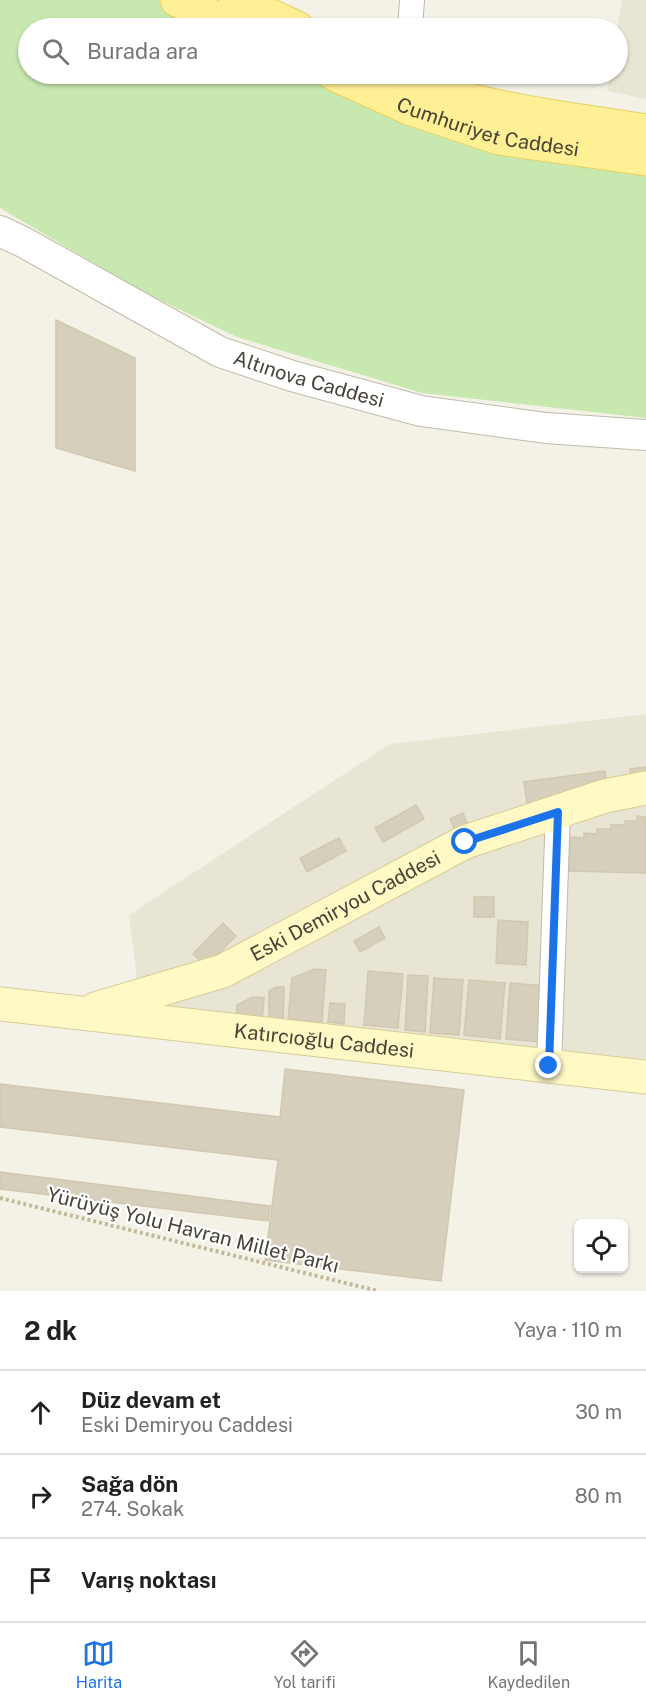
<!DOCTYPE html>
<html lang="tr">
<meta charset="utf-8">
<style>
:root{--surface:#fff;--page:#f6f6f6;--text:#202124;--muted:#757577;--line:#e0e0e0;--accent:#1a73e8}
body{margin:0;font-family:"Public Sans",sans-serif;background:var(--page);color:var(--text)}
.controls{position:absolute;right:18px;bottom:18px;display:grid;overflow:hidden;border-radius:9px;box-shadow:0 2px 4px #0004}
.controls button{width:54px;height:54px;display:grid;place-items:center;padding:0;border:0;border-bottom:2px solid var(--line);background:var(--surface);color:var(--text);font:30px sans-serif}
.stop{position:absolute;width:18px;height:18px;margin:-14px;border:4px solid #1a73e8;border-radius:50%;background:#fff}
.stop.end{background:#1a73e8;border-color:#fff;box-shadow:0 2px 6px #0008}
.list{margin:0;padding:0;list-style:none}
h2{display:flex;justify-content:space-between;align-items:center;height:78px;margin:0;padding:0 24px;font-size:26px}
h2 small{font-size:20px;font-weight:400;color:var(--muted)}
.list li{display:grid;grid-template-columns:39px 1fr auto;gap:18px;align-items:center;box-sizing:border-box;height:84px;padding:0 24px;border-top:2px solid var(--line)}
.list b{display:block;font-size:22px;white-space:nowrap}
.list p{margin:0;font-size:20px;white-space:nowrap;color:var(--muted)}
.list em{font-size:20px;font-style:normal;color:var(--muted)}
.icon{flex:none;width:33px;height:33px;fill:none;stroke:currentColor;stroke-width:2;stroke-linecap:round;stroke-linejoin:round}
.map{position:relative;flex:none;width:646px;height:1291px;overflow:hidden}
.search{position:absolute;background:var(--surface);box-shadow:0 2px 4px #0004;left:18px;right:18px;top:18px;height:66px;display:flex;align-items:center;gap:15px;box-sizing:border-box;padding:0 21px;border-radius:33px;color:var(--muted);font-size:22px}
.sheet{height:330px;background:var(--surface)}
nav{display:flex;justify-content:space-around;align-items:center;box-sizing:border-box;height:84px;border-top:2px solid var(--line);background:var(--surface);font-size:16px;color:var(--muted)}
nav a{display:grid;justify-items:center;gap:3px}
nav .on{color:var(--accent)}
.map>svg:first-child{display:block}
.residential{fill:#e8e5d5}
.green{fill:#c7e9af}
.building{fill:#d6cfbc;stroke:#d1c8af;stroke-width:1.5}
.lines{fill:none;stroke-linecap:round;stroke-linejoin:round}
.minor-casing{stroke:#c0bbaa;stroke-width:26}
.tertiary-casing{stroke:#c0bbaa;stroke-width:32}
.secondary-casing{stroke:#d5cd96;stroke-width:35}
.primary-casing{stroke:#e6d063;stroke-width:35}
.path{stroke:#c2b99a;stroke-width:4;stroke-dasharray:3 3;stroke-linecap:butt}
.minor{stroke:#fff;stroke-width:24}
.tertiary{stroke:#fff;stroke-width:30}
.secondary{stroke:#fff9c6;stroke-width:33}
.primary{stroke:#ffef95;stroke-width:33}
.route{stroke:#1a73e8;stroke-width:8}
.labels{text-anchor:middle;stroke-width:4.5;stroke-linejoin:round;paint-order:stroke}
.street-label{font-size:20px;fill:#474336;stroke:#fff}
</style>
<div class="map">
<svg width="646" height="1291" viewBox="0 0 646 1291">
<rect width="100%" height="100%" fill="#f4f2e7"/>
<!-- residential -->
<path class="residential" d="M622,0H646V99L607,91L610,74H618L617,28Z
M646,714V1059L141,1011L129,915L390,744Z"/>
<!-- green -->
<path class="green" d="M0,0H158L219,28H28V74H315L421,124L646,168V418L422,393L237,337L141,291L0,208Z"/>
<!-- building -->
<path class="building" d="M56,320L135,358V471L56,448Z
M646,767V787L632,788L630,769Z
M605,771L608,793L527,803L524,782Z
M416,805L424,819L383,842L375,828Z
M463,813L472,835L459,840L450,819Z
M637,816L646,817V873L569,871L570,837L584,838V833L596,834L597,829H611V825H625V821H637Z
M339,838L346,851L307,872L300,858Z
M474,897H494V917H474Z
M498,920L528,922L526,965L496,963Z
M223,923L236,936L206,966L193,954Z
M379,927L385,938L360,952L354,941Z
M315,969L326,970L322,1022L288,1020L292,978Z
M368,971L403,974L398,1028L364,1025Z
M408,975L428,976L425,1032L405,1030Z
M434,978L463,980L459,1035L430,1033Z
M469,980L505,983L500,1039L464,1035Z
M510,983L545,986L541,1042L506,1039Z
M276,987H284L283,1024H269V991Z
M253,997L264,998L262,1021L236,1019L237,1005Z
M330,1003L345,1004L344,1024L328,1022Z
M285,1069L464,1090L441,1281L265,1260L278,1160L0,1127V1084L280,1117Z
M0,1172L270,1206L268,1221L0,1189Z"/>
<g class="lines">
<!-- minor casing -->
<g class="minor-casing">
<path id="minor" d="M410,28L412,0
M549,1066L558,811"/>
</g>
<!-- tertiary casing -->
<g class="tertiary-casing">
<g id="tertiary">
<path id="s1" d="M0,231L23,242L220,352L292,376L421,411L546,428L646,435"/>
</g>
</g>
<!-- secondary casing -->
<g class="secondary-casing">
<g id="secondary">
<path id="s2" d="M0,1004L646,1077"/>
<path id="s3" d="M95,1009L223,971L465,842L605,796L646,788"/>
</g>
</g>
<!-- primary casing -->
<g class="primary-casing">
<g id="primary">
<path d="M177,0L238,28"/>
<path d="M236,0L297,28"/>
<path id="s4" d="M334,74L409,108L499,138L646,159"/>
<path d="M393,74C467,108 565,118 646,131"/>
</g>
</g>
<!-- path -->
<path class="path" d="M0,1198L378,1291"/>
<!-- minor -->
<use href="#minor" class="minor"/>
<!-- tertiary -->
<use href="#tertiary" class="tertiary"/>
<!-- secondary -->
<use href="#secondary" class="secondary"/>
<!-- primary -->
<use href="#primary" class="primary"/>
</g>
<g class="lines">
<!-- route -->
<path class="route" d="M465,842L558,812L549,1066"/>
</g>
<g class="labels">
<!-- street labels -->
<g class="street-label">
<text dy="7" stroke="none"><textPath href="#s4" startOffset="164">Cumhuriyet Caddesi</textPath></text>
<text dy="7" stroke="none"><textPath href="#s1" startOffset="344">Altınova Caddesi</textPath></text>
<text dy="7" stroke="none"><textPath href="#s3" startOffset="272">Eski Demiryou Caddesi</textPath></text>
<text dy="7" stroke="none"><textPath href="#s2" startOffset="326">Katırcıoğlu Caddesi</textPath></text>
<text transform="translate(193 1230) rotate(14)" y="7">Yürüyüş Yolu Havran Millet Parkı</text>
</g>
</g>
</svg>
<div class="controls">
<button><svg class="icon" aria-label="locate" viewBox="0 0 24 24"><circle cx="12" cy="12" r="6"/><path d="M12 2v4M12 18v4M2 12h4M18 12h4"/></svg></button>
</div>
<div class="stop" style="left:465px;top:842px"></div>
<div class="stop end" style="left:549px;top:1066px"></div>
<div class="search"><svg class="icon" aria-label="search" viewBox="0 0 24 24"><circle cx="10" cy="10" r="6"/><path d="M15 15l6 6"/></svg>Burada ara</div>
</div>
<section class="sheet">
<h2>2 dk<small>Yaya · 110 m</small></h2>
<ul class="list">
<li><svg class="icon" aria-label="ahead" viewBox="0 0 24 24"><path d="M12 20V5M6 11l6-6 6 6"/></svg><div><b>Düz devam et</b><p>Eski Demiryou Caddesi</p></div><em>30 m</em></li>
<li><svg class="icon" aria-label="right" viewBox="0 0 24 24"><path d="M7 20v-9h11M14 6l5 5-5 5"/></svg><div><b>Sağa dön</b><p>274. Sokak</p></div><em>80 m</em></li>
<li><svg class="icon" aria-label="arrive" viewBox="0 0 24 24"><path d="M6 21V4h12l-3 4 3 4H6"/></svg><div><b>Varış noktası</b></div></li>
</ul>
</section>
<nav>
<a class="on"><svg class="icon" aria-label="map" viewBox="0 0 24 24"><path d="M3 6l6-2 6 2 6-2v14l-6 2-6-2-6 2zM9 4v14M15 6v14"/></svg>Harita</a>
<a><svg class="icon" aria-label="directions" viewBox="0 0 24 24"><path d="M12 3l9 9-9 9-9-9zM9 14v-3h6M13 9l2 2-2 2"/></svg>Yol tarifi</a>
<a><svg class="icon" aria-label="saved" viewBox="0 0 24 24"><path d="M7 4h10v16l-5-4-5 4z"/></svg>Kaydedilen</a>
</nav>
